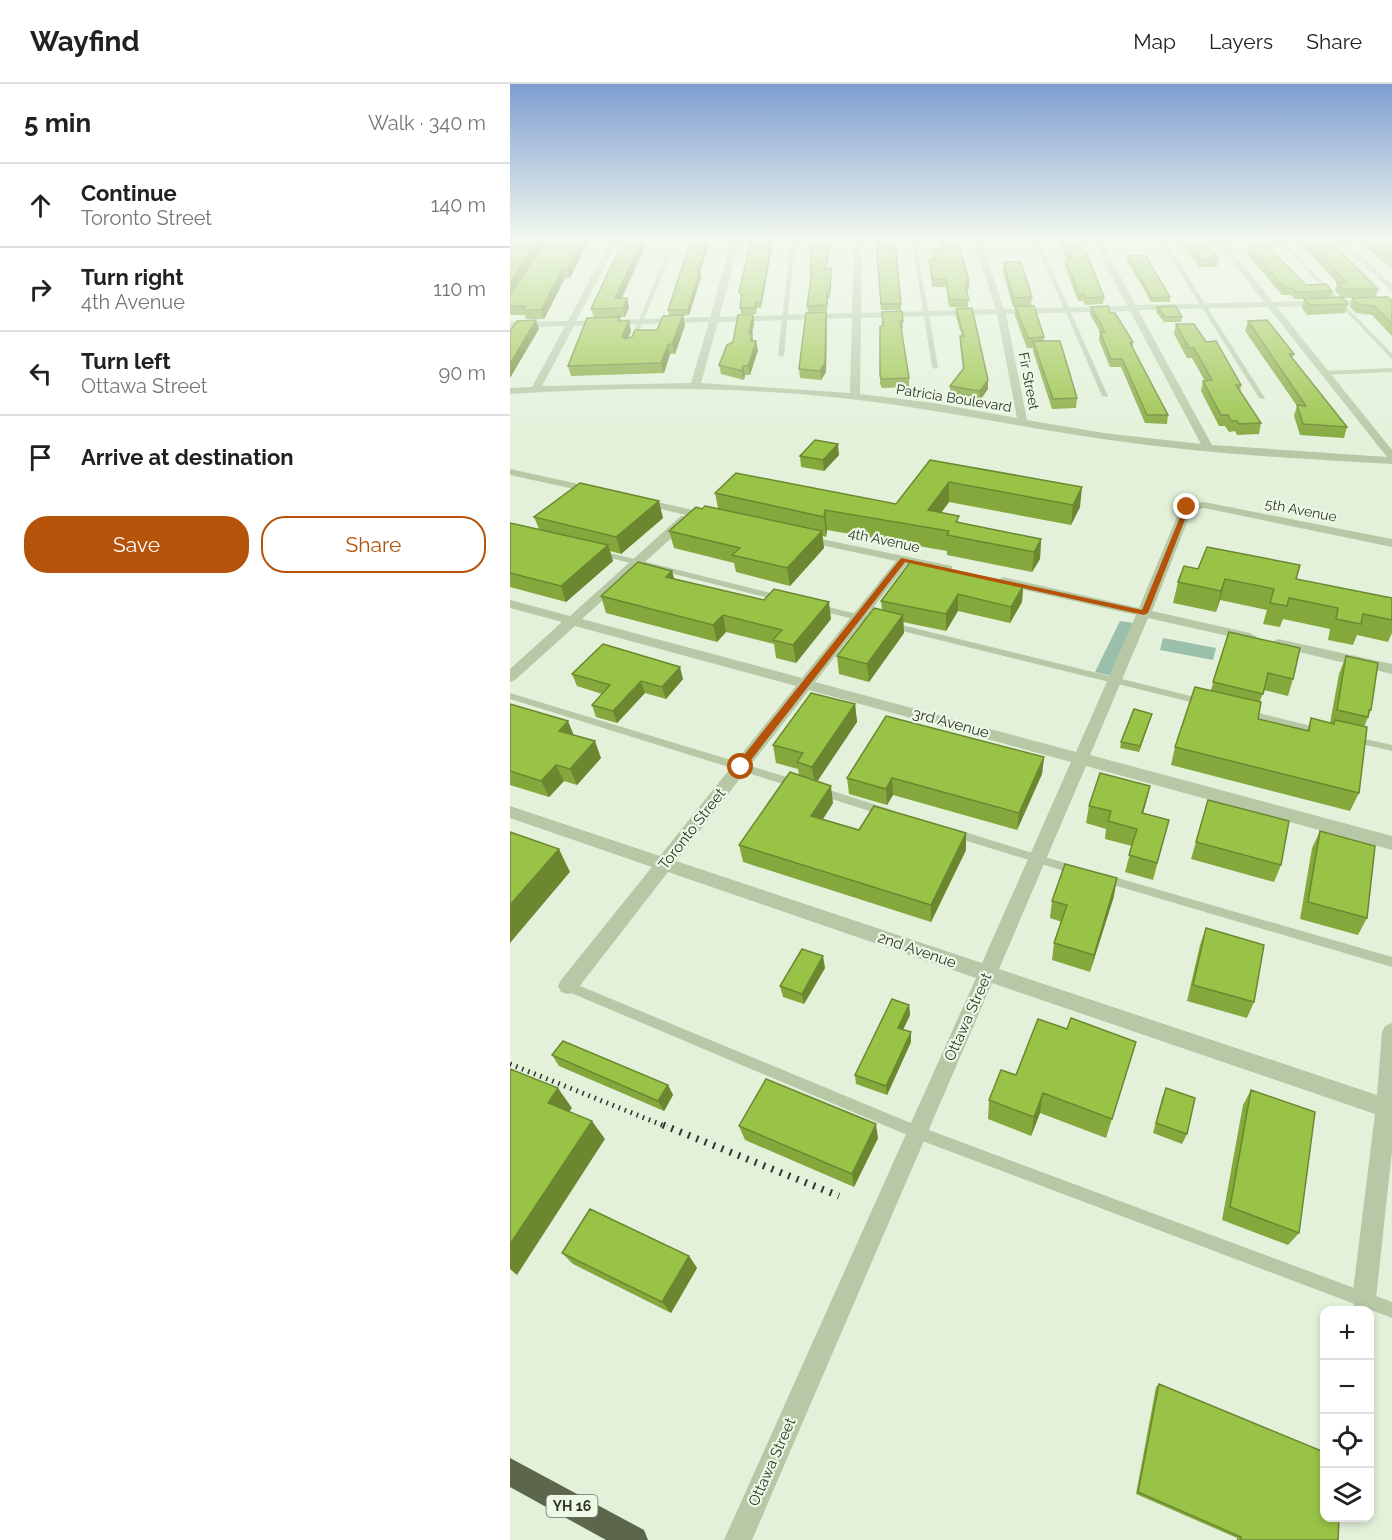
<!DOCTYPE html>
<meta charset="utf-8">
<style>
:root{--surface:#fff;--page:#f6f6f6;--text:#202124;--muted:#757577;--line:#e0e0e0;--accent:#b45309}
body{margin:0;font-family:Raleway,sans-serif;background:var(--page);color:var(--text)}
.controls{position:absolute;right:18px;bottom:18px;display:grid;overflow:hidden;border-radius:12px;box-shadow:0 3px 9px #0003}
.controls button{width:54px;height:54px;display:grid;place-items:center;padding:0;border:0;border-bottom:2px solid var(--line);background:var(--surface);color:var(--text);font:30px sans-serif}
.stop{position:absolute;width:18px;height:18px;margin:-14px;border:4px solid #b45309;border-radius:50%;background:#fff}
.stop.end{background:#b45309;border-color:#fff;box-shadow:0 2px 6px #0008}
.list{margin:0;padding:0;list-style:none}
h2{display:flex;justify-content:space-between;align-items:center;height:78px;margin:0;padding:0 24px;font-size:26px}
h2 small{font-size:20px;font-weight:400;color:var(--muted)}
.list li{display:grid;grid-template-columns:39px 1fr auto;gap:18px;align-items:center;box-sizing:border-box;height:84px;padding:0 24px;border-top:2px solid var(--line)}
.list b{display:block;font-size:22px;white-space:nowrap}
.list p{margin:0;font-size:20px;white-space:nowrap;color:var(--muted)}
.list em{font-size:20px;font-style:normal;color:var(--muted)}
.actions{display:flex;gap:12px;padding:18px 24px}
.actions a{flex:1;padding:14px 0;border:2px solid var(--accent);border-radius:24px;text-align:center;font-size:21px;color:var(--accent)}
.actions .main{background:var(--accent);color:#fff}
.icon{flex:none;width:33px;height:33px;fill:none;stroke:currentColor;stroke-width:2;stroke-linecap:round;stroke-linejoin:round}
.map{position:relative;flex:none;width:882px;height:1456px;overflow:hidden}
header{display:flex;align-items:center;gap:36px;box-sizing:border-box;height:84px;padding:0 30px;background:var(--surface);border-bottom:2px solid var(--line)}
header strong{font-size:28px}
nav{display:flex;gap:33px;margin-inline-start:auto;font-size:21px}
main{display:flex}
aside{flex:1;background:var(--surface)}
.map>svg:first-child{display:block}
.green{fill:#9abfaa}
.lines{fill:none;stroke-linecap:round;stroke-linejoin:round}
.service{fill:#b6c8a6;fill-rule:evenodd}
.minor{fill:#b6c8a6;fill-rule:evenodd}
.trunk{fill:#5b664b;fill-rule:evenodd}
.rail-far1{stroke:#2f3527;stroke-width:5;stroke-dasharray:1.5 5;stroke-linecap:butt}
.rail{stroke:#2f3527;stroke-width:7;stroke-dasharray:2 7;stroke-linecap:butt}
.wall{fill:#84a83c}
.shaded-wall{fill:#6b8831}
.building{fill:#99c346;stroke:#6b8831;stroke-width:1.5}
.route{fill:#b45309}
.labels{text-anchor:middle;stroke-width:4.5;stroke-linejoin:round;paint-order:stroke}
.far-street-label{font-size:14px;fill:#2f3527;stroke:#edf9e6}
.shield{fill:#edf9e6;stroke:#687060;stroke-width:1.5}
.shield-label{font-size:14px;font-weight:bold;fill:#2f3527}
.street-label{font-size:15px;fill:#2f3527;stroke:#edf9e6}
</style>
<header>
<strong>Wayfind</strong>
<nav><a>Map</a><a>Layers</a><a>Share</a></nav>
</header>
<main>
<aside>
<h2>5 min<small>Walk · 340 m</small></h2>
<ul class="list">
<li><svg class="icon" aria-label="ahead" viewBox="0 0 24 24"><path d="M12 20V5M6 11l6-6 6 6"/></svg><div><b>Continue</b><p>Toronto Street</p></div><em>140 m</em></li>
<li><svg class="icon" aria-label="right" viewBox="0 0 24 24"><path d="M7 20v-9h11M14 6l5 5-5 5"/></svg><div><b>Turn right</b><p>4th Avenue</p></div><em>110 m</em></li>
<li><svg class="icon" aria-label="left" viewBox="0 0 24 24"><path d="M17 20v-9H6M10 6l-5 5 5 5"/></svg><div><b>Turn left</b><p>Ottawa Street</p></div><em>90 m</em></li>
<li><svg class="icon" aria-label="arrive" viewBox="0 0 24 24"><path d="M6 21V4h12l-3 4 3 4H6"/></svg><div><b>Arrive at destination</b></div></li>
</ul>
<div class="actions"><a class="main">Save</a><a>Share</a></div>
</aside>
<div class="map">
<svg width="882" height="1456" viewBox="0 0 882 1456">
<rect width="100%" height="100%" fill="#e3f1da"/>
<!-- green -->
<path class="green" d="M610,537L624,539L602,592L585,588Z
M653,554L706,564L703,576L650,566Z"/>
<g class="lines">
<!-- service -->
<path class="service" d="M162,157H166L124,259L119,260Z
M281,157H285L274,271L271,273L268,271Z
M402,157H406L428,283L425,285L422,283Z
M525,157H529L598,312L597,313L592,312Z
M650,157H655L755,314L754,315L749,314Z
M882,160V162L836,163L834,162Z
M778,162L882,270V275L775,164L715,165L713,164L715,163Z
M882,284V288L814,291L811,289L814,287Z
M85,466H88L273,512L274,514L273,516H267L85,470Z
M306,520L693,615L698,618L693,621L303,525L302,523Z
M0,609L290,697L291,700L286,704L0,615Z
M737,626L809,644L814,647L809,650L734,631L732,629L734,627Z
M842,652L882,661V667L839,657L837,655Z
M310,703L379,725L380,728L375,732L306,710L305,707L306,704Z
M445,745L571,784L573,787L571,790L567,791L441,752L440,749L441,746Z
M594,790L882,873V883L590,797L588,794L590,791Z
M58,897L408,1042L882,1218V1234L407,1055L54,906L52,902L54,898Z"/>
<!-- minor -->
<path class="minor" d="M100,157H108L66,237L200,233L222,157H230L209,233L342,229L344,157H352L351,229L486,225L463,157H471L494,225L617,222L583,157H591L626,221L754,218L706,157H714L763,218L882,215V219L767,223L882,366V380C786,375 689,369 593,355C502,342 413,322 321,313C214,302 107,303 0,310V304L22,303L55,242L0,244V238L58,237ZM758,223L877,373L702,361L628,226ZM620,227L691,360L594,349L517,336L496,230ZM487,230L507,334L424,319L350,310L351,234ZM342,234L340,309L191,299L208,238ZM199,238L181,299L32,302L64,242Z
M827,157H836L882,201V207Z
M0,385L87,404L93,407L87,410L0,391Z
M130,414L205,431L207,433L201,437L126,419L124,417Z
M694,418L882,455V463L694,424L682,426L642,527L740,549L747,553L740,557L638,534L580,671L882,752V766L576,682L489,885L867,1011L872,948L875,942L882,939V1067L866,1215L863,1224L856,1226L845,1224L842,1215L865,1030L482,899L242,1456H214L466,894L158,788L65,908L58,910L51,908L48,902L51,896L142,783L0,734V722L150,772L286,602L65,542L5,596L0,598V585L52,538L0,524V516L60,532L171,432H179V438L72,535L292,594L386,477L287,456V450L442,482V488L438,489L397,480L305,598L566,668L626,531L493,501L487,497L493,493L629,524L671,423ZM299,606L561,678L472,879L166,777Z
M768,555L882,580V590L763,562L761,559Z"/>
<!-- trunk -->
<path class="trunk" d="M0,1374L134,1446L138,1456H96L0,1403Z"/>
<!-- rail-far1 -->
<path class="rail-far1" d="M0,980L157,1043"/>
<!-- rail -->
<path class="rail" d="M153,1041L329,1112"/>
</g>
<!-- wall -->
<path class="wall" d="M0,157H78L60,194H55L34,235H16L15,231H0Z
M113,157H138L112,214H117L119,223L115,233H110L111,237H119L121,247L118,254L147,246L159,232L158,226L190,188L191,193L179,231L173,232L175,241L165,270H160L154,289L61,292L58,282L84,234L81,225Z
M241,157H263L251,224H247L246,230H231L230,224L231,215L229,208Z
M366,157L391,220V226H371Z
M428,157H448L459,197V205H458V224L439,223L436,203H422L419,175H423L422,165H430Z
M549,157H569L594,213L593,220L575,221L573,217H568L555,183V176H557Z
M670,157H695L708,175L707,183H689Z
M792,157H820L868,205L866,213L882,217V252L862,231L846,229L840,223L842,214L855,213L832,214L838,220L835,229L797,231L792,224L794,215H784L781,211H772L737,170L739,163L796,201L822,207L821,214L831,213L825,207L827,199L791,160Z
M849,157H882V185L858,165L859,159H851Z
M617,172L660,213V218H641L617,176Z
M494,178L522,213L521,222L534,253V257L567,314L566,324L542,325L523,267V264H517L505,232V222L503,223L493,187Z
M316,184L321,190L320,214H318L317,227L298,228L297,222Z
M581,223L600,229L623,258V263L658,331L657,340L635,339L611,283H600L589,256L590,248L580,230Z
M647,223L672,233L671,238H654L646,228Z
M446,225L478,305L470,316L440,312V302L453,285L450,261V252H452L446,233Z
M316,228L317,237L316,288L311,296L290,294L289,285Z
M243,231L244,239L242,250L243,257L248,266L240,291H235L234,296L211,290L209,281L223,258Z
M393,237V245H391L399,294V303L372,304L370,300V292L372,241Z
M738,237L784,270L782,274L837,343L834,354L790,351L784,332L787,322L735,247Z
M666,240L696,258L731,301L730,308L751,339L749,350L727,351L725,347L719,348L715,342H709L691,307L693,297H695L682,274H677L664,250Z
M329,371L314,387L291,383L290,372Z
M420,376L570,423L561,441L439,418L431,429L449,438L531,455L530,475L522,488L437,471V467L317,446L316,453L312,452L314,464L280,502L226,488L224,479L164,464L159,447L192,425L208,424L205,409L386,420Z
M24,433L153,434L111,470L100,467L103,477L56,518L0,503V439L29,445Z
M688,485L786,495L882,514V549L878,558L847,551L843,561L818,556L820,545L773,535L770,543L753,540L757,526L710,516L706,528L663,519L668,498Z
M165,495L321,535L286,579L266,574L264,560L216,548L207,558L96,529L91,512Z
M513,502L512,518L500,539L448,527L436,547L393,538L394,549L359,598L329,590L327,572L372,526L371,517Z
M719,548L783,595L778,612L754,606L750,617L748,635L797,647L801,634L820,639L829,590L836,572L861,626L854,643L849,709L840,727L661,681L665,663L701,606Z
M62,590L173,595L156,615L135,609L107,639L86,633L82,621L92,610L67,602Z
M0,620L64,651L91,674L67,701L54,697L39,713L0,701Z
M345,620L347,638L307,697L323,719L313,735L349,746L456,766L421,838L233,778L229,761L289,691L288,685L266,679L263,661Z
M640,636L629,668L610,664L611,658Z
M534,673L532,690L507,746L383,711L377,721L339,710L337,694Z
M640,702L633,729L659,736L643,796L615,788L622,762L595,755L596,745L576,739L579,722Z
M698,716L771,781L764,798L681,775Z
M810,747L857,834L848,851L790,835L802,764Z
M604,812L580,888L542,876L544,859L552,838L540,834L542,817Z
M696,844L744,918L737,934L677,917L690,861Z
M315,884L294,920L273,913L270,902Z
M399,921L400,931L393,946L401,958L377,1011L346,1000L345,991Z
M557,945L626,958L596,1054L530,1029L521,1052L478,1035L479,1016Z
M42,971L158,1001L163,1011L154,1027L49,982Z
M656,1004L677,1050L672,1060L643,1049L652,1014Z
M741,1006L789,1149L778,1161L712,1136L733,1021Z
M229,1042L368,1054L344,1103L235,1056Z
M52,1169L179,1172L187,1184L161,1229L63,1180Z
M649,1300L828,1456H727V1454L626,1410L646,1303Z"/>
<!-- shaded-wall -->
<path class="shaded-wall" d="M28,157H36L0,212V198Z
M72,157L78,158L60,194L57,185Z
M132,157H138L107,223L105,214Z
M198,157H201L188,193L187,188Z
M262,157H263L251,224V218Z
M320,157H322L315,191V185Z
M52,185L55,194L34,235L31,226Z
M190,188L191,193L179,231L178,226Z
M117,214L119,223L115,233L113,224Z
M316,228L317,237L316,288L311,296L310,287Z
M173,231L175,241L165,270L162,260Z
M243,231L244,239L242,250L243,258L242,266L239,250Z
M26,236L29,245L0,294V280Z
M119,237L121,247L115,262L112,252Z
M246,257L248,266L240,291L238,282Z
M158,261L160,270L154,289L151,279Z
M233,282L235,291L234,296L232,287Z
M478,296V305L470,316V307Z
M328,360L329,371L314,387L313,376Z
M439,398V418L420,444L418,426Z
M572,403L570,423L561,441L563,421Z
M149,417L153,434L111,470L106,453Z
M315,426L317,446L316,453L314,433Z
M312,447L314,464L280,502L277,484Z
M531,455L530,475L522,488L524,468Z
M98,461L103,477L56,518L51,502Z
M162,487L167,504L156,493Z
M715,495L710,516L706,528L711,507Z
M513,502L512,518L500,539L501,523Z
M448,510V527L436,547V530Z
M319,518L321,535L286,579L283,561Z
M213,531L216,548L207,558L203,541Z
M393,531L394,549L359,598L357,580Z
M170,583L173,595L156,615L152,603Z
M131,597L135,609L107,639L103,627Z
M345,620L347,638L305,701L302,683Z
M642,630L640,636L629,668L630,662Z
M58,637L65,654L49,647Z
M85,657L91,674L67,701L60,685Z
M534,673L532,690L507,746L509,729Z
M46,681L54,697L39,713L31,697Z
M382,694L383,711L377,721L376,705Z
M321,702L323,719L304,749L301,732Z
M640,702L636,719L628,746L632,729Z
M456,749V766L421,838V821Z
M49,765L60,788L0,859V821Z
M607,794L604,812L580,888L584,871Z
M313,872L315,884L294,920L292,910Z
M399,921L400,931L389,954L388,944Z
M401,948V958L377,1011L376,1002Z
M158,1001L163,1011L154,1027L148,1017Z
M48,1004L62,1024L52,1038L38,1019Z
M533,1009L530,1029L521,1052L524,1033Z
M82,1037L95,1055L7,1191L0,1185V1160Z
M366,1040L368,1054L344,1103L342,1090Z
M179,1172L187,1184L161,1229L152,1218Z"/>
<!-- building -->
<path class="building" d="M0,157H28L0,198Z
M36,157H72L57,185H52L31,226H13L16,222H0V211Z
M113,157H132L105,214H117L113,224L81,225Z
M181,157H198L187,188H190L178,226H158Z
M241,157H262L251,218H246L245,224H230L232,210L229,208Z
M300,157H320L315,185L321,184L320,207H317V221L297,222L301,194Z
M366,157H385L391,220H371Z
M430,157H448L459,197H456L458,204H455L459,216L439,215L436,195H422L419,175H425L422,165H432Z
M552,157H569L576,168L594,213L576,214L574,210H569L555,176L561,175Z
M676,157H695L708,175L690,176Z
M798,157H820L868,205H834L827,199L836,198Z
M865,157H882V171Z
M742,160H755L796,201L816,200L822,207L786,208L783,204H774L739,163Z
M635,171L660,213L642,214L617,172Z
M494,178H511L522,213L503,214Z
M832,213L838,220L800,221L794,215Z
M878,213L882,217V240L864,222L848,220L842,214Z
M505,222H524L534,253L518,254Z
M598,222L600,229H605L623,258L620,259L658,331H637L612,275H601L590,248H595L581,223Z
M666,222L672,233H655L647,223Z
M462,224L478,296L470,307L440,302L454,284L450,252H454L446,225Z
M392,227L393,237H390L399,294L372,295L370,292V243L373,241L372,228Z
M316,228L315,279L310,287L289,285L296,229Z
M173,231L162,260L158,261L151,279L58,282L77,234L110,233L108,237H119L112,252L115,255L122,253L125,246H147L153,232Z
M228,231H243L239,250H242L241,257H246L238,282H233L232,287L209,281L217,261L223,258Z
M26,236L0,280V247L7,237Z
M757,236L784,270H779L837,343L793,340L787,321L796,322L738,237Z
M666,240H684L696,258L706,257L731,301H726L751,339L729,340L727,337H721L718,331H711L693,297L702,296L684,264H679Z
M523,257H550L567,314L543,315Z
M305,356L328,360L313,376L290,372Z
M420,376L572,403L563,421L439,398L418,426L449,432L446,438L531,455L524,468L437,451L439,447L315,426L314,433L205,409L226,389L386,420Z
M70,399L149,417L106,453L24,433Z
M195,422L312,447L277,484L222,471L230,464L159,447L186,423L192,425Z
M0,439L98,461L51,502L0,489Z
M697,463L790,481L786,495L882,514V536L853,530L851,540L826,535L828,524L779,514L777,522L760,519L764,505L715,495L711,507L668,498L674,482L688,485Z
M401,477L513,502L501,523L448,510L436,530L371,517Z
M128,478L162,487L156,493L254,516L264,505L319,518L283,561L263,556L272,546L213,531L203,541L91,512Z
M364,524L393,531L357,580L327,572Z
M719,548L790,564L783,595L758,589L753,610L703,598Z
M93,560L170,583L152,603L131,597L103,627L82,621L100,601L62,590Z
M836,572L868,579L861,626H859L858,633L827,626Z
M685,603L751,618L748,635L799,647L801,634L824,640L825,636L857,643L849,709L665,663Z
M301,609L345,620L302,683L287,678L293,669L263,661Z
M0,620L58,637L49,647L85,657L60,685L46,681L31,697L0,687Z
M624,625L642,630L630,662L611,658Z
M376,632L534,673L509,729L382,694L376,705L337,694Z
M280,688L321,702L301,732L349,746L364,722L456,749L421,821L229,761Z
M590,689L640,702L632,729L659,736L647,779L619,771L627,745L598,737L601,727L579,722Z
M698,716L779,737L771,781L686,758Z
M810,747L865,762L857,834L798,818Z
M0,748L49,765L0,821Z
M555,780L607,794L584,871L544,859L557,821L542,817Z
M696,844L754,861L744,918L683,901Z
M292,865L313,872L292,910L270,902Z
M382,915L399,921L388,944L401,948L376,1002L345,991Z
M561,934L626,958L602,1035L533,1009L524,1033L479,1016L491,986L506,991L528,935L557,945Z
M53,957L158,1001L148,1017L42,971Z
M0,985L48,1004L38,1019L82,1037L0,1160Z
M256,995L366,1040L342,1090L229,1042Z
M656,1004L685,1014L677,1050L646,1039Z
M741,1006L805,1028L789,1149L720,1123Z
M80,1125L179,1172L152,1218L52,1169Z
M649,1300L814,1368V1434H829L828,1456H731V1453L628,1408Z"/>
<!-- sky -->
<linearGradient id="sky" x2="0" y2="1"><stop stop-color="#7e9dd0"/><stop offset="0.43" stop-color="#f2f9ee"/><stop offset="1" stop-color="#f2f9ee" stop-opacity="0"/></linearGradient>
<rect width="882" height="361" fill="url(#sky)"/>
<!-- route -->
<path class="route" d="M675,421L680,423L638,529L634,531L395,478L234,685H227V680L391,474L632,526Z"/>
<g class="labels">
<!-- far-street labels -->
<g class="far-street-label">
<text transform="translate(519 297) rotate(79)" y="5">Fir Street</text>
<text transform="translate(444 314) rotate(9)" y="5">Patricia Boulevard</text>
<text transform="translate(791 426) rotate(11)" y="5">5th Avenue</text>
<text transform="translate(374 456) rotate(12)" y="5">4th Avenue</text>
</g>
<!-- shield labels -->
<rect class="shield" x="36.5" y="1411" width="51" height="22" rx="4.5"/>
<g class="shield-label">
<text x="62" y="1427">YH 16</text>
</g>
<!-- street labels -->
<g class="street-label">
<text transform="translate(441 639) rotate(15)" y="5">3rd Avenue</text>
<text transform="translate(182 745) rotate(-52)" y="5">Toronto Street</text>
<text transform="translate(407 866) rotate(19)" y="5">2nd Avenue</text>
<text transform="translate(458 933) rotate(-66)" y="5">Ottawa Street</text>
<text transform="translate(262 1378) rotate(-66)" y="5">Ottawa Street</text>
</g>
</g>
</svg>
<div class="controls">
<button>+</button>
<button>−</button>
<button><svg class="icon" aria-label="locate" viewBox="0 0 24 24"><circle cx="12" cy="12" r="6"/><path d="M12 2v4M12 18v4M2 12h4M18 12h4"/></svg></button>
<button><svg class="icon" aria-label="layers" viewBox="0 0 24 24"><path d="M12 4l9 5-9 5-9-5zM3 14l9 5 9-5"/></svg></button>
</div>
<div class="stop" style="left:231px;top:683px"></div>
<div class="stop end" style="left:677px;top:423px"></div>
</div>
</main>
